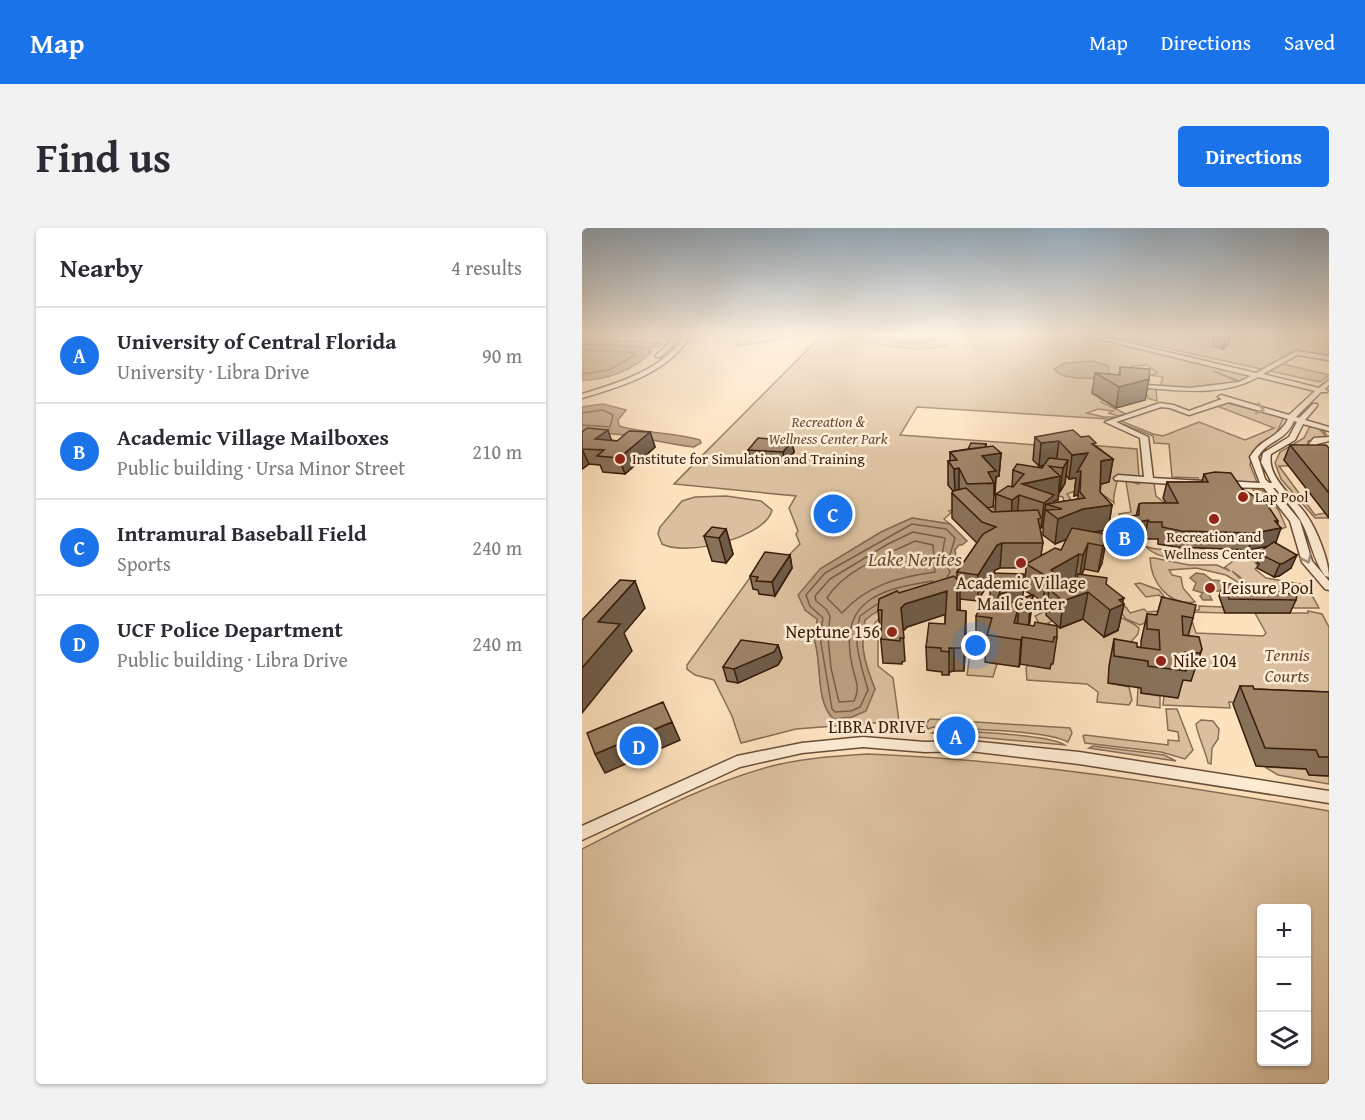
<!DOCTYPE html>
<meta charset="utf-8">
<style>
:root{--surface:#fff;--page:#f2f2f3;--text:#2b2b33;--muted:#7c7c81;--line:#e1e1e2;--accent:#1a73e8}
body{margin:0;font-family:"Gentium Book Plus",serif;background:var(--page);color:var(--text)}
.controls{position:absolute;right:18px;bottom:18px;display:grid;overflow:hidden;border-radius:6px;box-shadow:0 2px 4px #0004}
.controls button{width:54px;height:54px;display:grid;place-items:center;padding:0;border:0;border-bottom:2px solid var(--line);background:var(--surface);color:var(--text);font:30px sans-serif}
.you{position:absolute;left:394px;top:418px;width:21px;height:21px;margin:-15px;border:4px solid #fff;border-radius:50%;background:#1a73e8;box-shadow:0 0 0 9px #1a73e833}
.badge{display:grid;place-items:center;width:39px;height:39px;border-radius:50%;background:var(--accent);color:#fff;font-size:20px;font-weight:700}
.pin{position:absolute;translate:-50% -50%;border:3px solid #fff;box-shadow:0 2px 6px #0006}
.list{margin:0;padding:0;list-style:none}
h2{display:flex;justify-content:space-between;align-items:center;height:78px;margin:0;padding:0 24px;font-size:26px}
h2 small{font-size:20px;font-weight:400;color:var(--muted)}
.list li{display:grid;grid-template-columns:39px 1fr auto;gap:18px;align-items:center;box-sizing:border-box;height:96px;padding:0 24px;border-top:2px solid var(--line)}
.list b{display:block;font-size:22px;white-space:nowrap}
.list p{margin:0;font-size:20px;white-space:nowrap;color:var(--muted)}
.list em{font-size:20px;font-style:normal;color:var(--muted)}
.icon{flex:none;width:33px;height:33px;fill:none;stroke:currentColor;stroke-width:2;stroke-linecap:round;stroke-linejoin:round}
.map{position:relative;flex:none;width:747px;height:856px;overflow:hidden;border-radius:6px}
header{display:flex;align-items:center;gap:36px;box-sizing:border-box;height:84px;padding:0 30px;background:var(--accent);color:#fff}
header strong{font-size:28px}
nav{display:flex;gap:33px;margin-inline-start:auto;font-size:21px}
.intro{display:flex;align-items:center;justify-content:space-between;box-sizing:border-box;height:144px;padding:0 36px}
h1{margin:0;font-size:42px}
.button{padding:15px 27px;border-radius:6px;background:var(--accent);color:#fff;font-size:21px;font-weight:700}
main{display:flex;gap:36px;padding:0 36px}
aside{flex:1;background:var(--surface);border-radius:6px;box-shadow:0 2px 4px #0004}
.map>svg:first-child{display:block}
.green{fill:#dbc09f;stroke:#896e54;stroke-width:1.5;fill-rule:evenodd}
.water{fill:#ba9f80;stroke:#866b50;stroke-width:1.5}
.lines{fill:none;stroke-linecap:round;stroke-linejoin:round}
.shore{stroke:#785e44;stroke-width:1.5}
.minor-casing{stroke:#684e36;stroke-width:3}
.minor{fill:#feecd5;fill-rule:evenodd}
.wall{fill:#887159;stroke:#371c09;stroke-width:1.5;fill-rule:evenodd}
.shaded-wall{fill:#6f5c48;stroke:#371c09;stroke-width:1.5}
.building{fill:#9e8367;stroke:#371c09;stroke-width:1.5}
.oneway{stroke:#a48e79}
.poi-dot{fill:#8f2418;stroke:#feecd5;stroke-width:2}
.labels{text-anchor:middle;stroke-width:5;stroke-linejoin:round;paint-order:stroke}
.far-park-label{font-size:15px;font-style:italic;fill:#684d36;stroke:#feecd5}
.far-poi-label{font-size:15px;fill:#371c09;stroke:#feecd5;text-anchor:start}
.poi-label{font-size:18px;fill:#371c09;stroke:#feecd5;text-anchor:start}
.park-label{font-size:18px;font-style:italic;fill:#684d36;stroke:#feecd5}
.street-label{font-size:18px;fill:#371c09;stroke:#feecd5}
.water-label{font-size:20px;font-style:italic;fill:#654a33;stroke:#feecd5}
</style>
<header>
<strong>Map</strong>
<nav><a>Map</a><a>Directions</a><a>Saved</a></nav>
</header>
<div class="intro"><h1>Find us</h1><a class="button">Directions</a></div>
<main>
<aside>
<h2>Nearby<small>4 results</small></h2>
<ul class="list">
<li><span class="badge">A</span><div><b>University of Central Florida</b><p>University · Libra Drive</p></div><em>90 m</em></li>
<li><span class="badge">B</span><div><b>Academic Village Mailboxes</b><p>Public building · Ursa Minor Street</p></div><em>210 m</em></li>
<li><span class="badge">C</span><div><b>Intramural Baseball Field</b><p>Sports</p></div><em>240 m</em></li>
<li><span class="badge">D</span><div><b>UCF Police Department</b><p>Public building · Libra Drive</p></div><em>240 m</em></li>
</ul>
</aside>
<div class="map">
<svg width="747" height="856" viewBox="0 0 747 856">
<rect width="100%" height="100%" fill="#fde2be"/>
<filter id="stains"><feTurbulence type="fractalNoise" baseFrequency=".00333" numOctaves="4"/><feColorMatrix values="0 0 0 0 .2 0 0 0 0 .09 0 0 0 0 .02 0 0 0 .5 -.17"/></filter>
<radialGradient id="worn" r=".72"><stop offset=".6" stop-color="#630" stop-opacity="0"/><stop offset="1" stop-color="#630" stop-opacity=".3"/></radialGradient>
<!-- green -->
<path class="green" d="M157,106H230L155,118Z
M241,106H495L670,148L660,154L631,143L659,155L618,161L578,158L581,149L568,147L575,145L565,137L550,138L564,150L563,159L574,161L575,173L565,170L566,168L564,167L521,172L519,174L544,186L536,188L527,185L531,183L516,181L505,185L522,189H534L527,191L335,179L318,207L455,217L456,213L555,221L557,249L535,248C536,258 530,266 532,275C518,262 504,258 485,266L488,270L487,274L482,276L481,269L475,268L482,257L417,269L411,282C397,284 379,279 367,283L369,285L362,291L368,296L330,290L299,304L238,341L223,382L235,391V402L231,408C241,430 232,474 252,491L270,489L283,483L293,461C283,437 277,418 283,392L293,383L314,374L293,395L291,404H296V438L311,450L317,493L214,501L159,515L150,488L132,452L113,447L105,441V437L172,344L208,326L218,316L214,306L216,303L207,280L214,268L92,256Z
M521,106H747V133L715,126L701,136L747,147L738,154L729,152Z
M0,111L78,115V118L69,120L0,117Z
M648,174V176L702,189L694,206L678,215L670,224L668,237L675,254L670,256L617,253L616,250L590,249L587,216L572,215L571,208L533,193L537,192L571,206L581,208L617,194L663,212L692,200L635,178Z
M728,198C735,199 742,201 745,208L736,200L744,208L726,213V216L732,223L702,232L707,238H697L733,287L743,285L747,290H733L699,251L693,235L698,224L722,210Z
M546,253L557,256L558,253L572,255L574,268L583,275L591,291L543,293L537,286L549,284L544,254Z
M670,260L682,263L697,283L704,299L697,302L686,303L681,276Z
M144,268L179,273L190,282C184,310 103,329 80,316L76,306L78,299L100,273L113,269Z
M563,318C583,327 604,314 622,321C608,336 576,332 563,318Z
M658,328L672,333L676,338L673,341L684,350L724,357L737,380H713L674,372C665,357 665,353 650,343L665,357L671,371L659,356L644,347L614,340L587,342L590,347L599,349L601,360L613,374C587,378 569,355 568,330H572L607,337H635L648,343L643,339Z
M558,355L577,362L590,378L591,381L589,384L558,397L544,391L537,382L539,378L544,379L548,385L562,381L565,384L590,382L577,367L564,369L553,356Z
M590,372L606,375L611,382H617V378L641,379L643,385L607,384L614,405L681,408L684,405L673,385H726V383L740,386L747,399V478L647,474L648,480L581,477L582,468L595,470L588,450L609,453L607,408Z
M471,379L465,388L470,393L466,395L471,399L475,397L478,400L501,391L522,409L536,403V387C543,393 551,394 557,400L556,406L527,439V455L547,459L550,472L547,477L515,474L516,464L505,456L445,452L444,440L446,437L458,397L453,388Z
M393,417L406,419L404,434L415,436L411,449L385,447L389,419Z
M556,460H559V465L578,468V480L555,477Z
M584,481H595L611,522L603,531L579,524L503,515L501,508L503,507L586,517V512L597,513L596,504L586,502Z
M348,491L488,500L490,505L486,514C463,502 380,501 351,499L346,501L344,496Z
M619,492L631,493L637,501L636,511L630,520L629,536L626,535C623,521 616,509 614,496Z
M356,502C379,503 467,506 483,517L350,505Z
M511,518L582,527L594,533L507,520Z
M286,526C442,532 594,557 747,583V856H0V621C61,590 124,555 190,538C222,530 254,528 286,526ZM680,680H724V834H680Z
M683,539L724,541L727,547L747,548V556L696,547Z"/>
<!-- water -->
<path class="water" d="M269,106H376L377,109C356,130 296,118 270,109Z
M14,116L61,119L70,123C54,141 24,153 0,152V117Z
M511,133L527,138V146C515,152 481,153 472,141L483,135Z
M21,176L44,182L36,192L37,198C64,206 91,204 118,212L119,215L112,219L103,218L42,207L0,203V179Z
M330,290L368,296L385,313L380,317H377L373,322L374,329L379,335L382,334L372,363C341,369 308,371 283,392C277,417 283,436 293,461L284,483L270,489L252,491C232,474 241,430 231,408L235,402V391L223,382L216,367L238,341L299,304Z
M614,345L622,346L630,352L642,353L640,363H630L627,366L630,372H621L618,368L621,365L611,362L614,355L608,350Z"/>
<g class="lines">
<!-- shore -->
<path class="shore" d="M279,106C309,115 341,119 370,106
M0,122L51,124L53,127L27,142L0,146
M0,185L21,182L31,187L28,199L0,197
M333,313L351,317L353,344C317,349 285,357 260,385L245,370C262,342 304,327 333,313Z
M351,353C297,361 256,373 270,437C273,452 279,459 272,473L257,474L249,440L246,409L248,388L244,381L234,373L233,368L248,351L306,316L331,304L363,310L360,328L368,344L365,349
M295,376L278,388C270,415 279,436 286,462L278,479L269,483L253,484L250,481L238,409L241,390L228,378L224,367L243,345L330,296L364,301L373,310L368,327L376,340"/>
<!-- minor casing -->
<g class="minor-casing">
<path id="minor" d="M91,106H97L89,119L78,129H74V127L85,117Z
M103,106H109C89,144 38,159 0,170V166C36,155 84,141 103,106Z
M498,106H509L674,145L714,123L747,128V132L715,127L681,146L737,160L747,152V157L743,161L746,163L745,164H739L714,189L717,190L731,176H735V178L723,192L747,199V203L721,196L713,212L689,226C684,250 714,270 725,288C735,302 747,333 747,349L743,348C731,332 729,312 720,295C713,282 702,271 693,260H691L718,293L730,333L747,353V362L743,361L720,334L708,293L682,260L642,259L638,256L642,253L678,255L668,229C679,210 696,211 706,191L647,174L607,187L588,180L579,179L534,194L566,209L571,250L621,253V257L618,258L533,252L532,250L536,247L562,249L558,210L523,194L578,175L591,177L607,183L640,171L636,169L639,167L707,187L733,163L676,149C643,168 602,163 566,160L564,159V157L608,160L657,154L669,148ZM712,193L715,194L707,209L681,225L679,234L690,255H687L683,251L676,229C686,211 702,215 712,193Z
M747,209V213L735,216L746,229L739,231L727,216L732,210Z
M281,509L343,514L388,513L497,524L747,563V575L497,536L388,523L343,524L281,519L220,525L158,539L0,612V598L155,528L220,515Z"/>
</g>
<!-- minor -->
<use href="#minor" class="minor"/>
</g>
<!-- wall -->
<path class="wall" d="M638,106L647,115L641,121L630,118L632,109Z
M538,139L567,151L563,172L534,180L510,165L513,145L537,147Z
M0,204L29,212L35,213L68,204L73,219L43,246L21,244L18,237L7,236L0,241Z
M453,209H499L514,218L531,231L527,254L519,256L518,264L530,277L526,302L511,304L523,306L520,335L516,344L502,341L500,347L524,356L542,376L536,402L522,409L501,391L478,400L464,387L466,372L461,374L451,367L447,398L475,409L471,436H469L468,441L438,436L437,439L403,434L404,416L394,414V388L408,374V352L396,373L378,371V382L384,406L382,443H372L367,444V447H360V444L345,442L344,419L363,396V386L325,399L321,403L323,433L320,434V436L301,435L296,382L317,365L375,351V344L395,315L370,290V265L371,263L366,257V233H368V224L386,221L404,216V219L419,225L417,248L414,249L411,279L405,280L410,284H413L414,266L430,259L431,242L460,240L461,238H457L451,232ZM484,247L487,251L494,250L492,268L496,267V271L471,275L472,273L476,272L477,264H478L483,255ZM461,298V307L473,316L485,311L479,322L459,327L461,315L458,301V299L459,300ZM418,340H444L442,362L450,367L441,370L412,345L413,342Z
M210,213L212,224L203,236L169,233L166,222Z
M708,217L747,220V290L702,232Z
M622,246L660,261L696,293L694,315L709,340L697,348L692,349L675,340L677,336L675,335L680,322L686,318L666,322L595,319L576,316V311H564L563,308L540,314L532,307L535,290L554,288L557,276L584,275L581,270L585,254H620Z
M144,301L151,326L144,335L130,333L122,308Z
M208,327L210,340L193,368L177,366L176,362L171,361L168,348Z
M642,355L714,372L708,385H643L637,368Z
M580,369L611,390L606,408L620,421L609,453L601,452L596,470L559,465V460L526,455L527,438L532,411L559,420V413L565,386L575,387Z
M196,417L200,430L196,437L156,455L145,453L141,439Z
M658,458L672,461L747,464V548L727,547L724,541L674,538L651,476Z"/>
<!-- shaded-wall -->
<path class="shaded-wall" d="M650,106L647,115L641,121L643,111Z
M567,151L563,172L534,180L537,159Z
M26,202L31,217L13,211Z
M68,204L73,219L43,246L37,230Z
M210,213L212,224L203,236L201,224Z
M477,213L474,236L457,238L459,215Z
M404,216L403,223L419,225L417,248L414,249L413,267H412V255L406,256L400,228Z
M0,221L7,236L0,241Z
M506,225L499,243L496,267L492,268L494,250L487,251L490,227Z
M531,231L527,254L516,257L519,233Z
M486,232L483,255L478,264L481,240Z
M377,240V264H373L372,241Z
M478,248L476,272L472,273L471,278L464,276L461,298L459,300L462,275L440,256Z
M437,267L435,291L429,297L430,272Z
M530,277L526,302L497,306L473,316L476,291L501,281Z
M566,292L563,308L540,314L543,297Z
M699,300L693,317L666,322L672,305Z
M144,301L151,326L144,335L137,310Z
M525,309L520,335L516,344L521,318Z
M420,315L418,340L413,342L409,350L408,345V352L396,373V347L415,317Z
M506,315L502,341L497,353L501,327Z
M497,326L493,352L467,361L466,372L461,374L464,348L469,342Z
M208,327L210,340L193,368L190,354Z
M715,327L709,340L697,348L692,349L698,336Z
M53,353L63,380L42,405L50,423L0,485V440L16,394Z
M378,355V383L375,405V356Z
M442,357L440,377H437L435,404L416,393L418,366Z
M365,363V386L325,399L321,403L319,380L323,376Z
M506,364L501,391L478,400L481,373Z
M451,367L448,393L446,405L448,378Z
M542,370L540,376H542L536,402L522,409L528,382L537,372Z
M384,383V406L382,443V420Z
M440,409L438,436L437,439L439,412Z
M196,417L200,430L196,437L156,455L152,441Z
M367,420H372V443L367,444V447Z
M90,494L98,512L23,545L13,526Z"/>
<!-- building -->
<path class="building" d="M638,106H649L643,111L632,109Z
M538,139L568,141L567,151L537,159L513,145L538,147Z
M5,200L26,202L13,211L35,213L47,203L68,204L37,230L15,228L22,222L0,221V204Z
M491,202L499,209L507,208L514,215L510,216L531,231L519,233L518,264L530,277L501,281L476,291L464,282L480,281L464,276L503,270L498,264L499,243L495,244L506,225L490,227L477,213L459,215L453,209Z
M176,210L210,213L201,224L166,222Z
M389,215L404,216L403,219L386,221Z
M708,217H744L747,220V265Z
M411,218L419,225L400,228L414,243L406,244L412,255L385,256L377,240L372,241L366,233L375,232L368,224Z
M467,230L486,232L481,240L467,238L478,248L440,256L472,267L462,275L437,267L430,272L414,266L426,258L431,259L442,246L431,242L435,236L460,240Z
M633,244L649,245L660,261L684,275L696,293H693L699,300L672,305L599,303L580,299V294H568L566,292L543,297L535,290L557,287V276L560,275H596L585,254H626L622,246Z
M384,260L410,284L456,282L459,290L456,291L461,315H420L415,317L396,347L375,344L401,306L414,299L400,294L370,265L371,263Z
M130,299L144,301L137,310L122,308Z
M490,300L523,306L525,309L521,318L506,315L501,327L497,326L469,342L472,345L464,348L444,336L473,320L479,322Z
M692,314L715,327L702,335L698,336L680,327L684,324L680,322Z
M183,324L208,327L190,354L174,353L176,349L168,348Z
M408,345L442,346V357L418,366L422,377L451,367L448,378L437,377L432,395L452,398L453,394L475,398V409H472L471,414L440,409L439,412L405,407L410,390L394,388L401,373L414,375L420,358H410Z
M496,346L525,350L524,356L542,370L537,372L542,376L528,382L506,364L481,373L467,361L495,351Z
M372,348L378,355L375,356L378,360L375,361V382L384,383L382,420H367V424L359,423V420L344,419L347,395L363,396L365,363L323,376L319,380L322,410H318V413L299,411L300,382H296L297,371L315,363L317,365Z
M38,352L53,353L16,394L38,396L0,440V392Z
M642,355L715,367L714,372L647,371Z
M580,369L614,377L611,390L600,388L601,407L617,409L620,421L618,425L603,424L604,443L566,438V433L532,428V411L555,415V419L578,422L577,402L565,401V386L575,387Z
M159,412L196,417L192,424L152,441L141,439Z
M658,458H671L672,461L747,464V529H737L734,522L683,520Z
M81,474L90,494L13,526L5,505Z"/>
<!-- one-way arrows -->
<defs><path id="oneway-chevron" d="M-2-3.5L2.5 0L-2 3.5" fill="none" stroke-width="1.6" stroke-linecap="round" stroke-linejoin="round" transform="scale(1.5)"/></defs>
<g class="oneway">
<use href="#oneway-chevron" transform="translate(678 181) rotate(14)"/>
<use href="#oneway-chevron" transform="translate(725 331) rotate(66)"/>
</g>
<!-- sky -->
<linearGradient id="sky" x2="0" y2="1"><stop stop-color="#95acbe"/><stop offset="0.47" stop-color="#fef2e2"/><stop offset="1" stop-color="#fef2e2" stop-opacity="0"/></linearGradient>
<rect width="747" height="226" fill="url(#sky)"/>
<!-- markers -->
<g class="poi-dot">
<circle cx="38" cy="231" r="6"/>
<circle cx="661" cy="269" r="6"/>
<circle cx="632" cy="291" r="6"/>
<circle cx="439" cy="335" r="6"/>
<circle cx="628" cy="360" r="6"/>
<circle cx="310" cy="404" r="6"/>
<circle cx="579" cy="433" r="6"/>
</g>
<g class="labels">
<!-- far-park labels -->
<g class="far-park-label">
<text x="246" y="199">Recreation &amp;<tspan x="246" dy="17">Wellness Center Park</tspan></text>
</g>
<!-- far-poi labels -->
<g class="far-poi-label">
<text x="50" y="236">Institute for Simulation and Training</text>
<text x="673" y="274">Lap Pool</text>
<text x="632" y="314" text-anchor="middle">Recreation and<tspan x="632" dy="17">Wellness Center</tspan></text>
</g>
<!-- poi labels -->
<g class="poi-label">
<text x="439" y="361" text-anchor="middle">Academic Village<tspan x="439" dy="21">Mail Center</tspan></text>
<text x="640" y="366">Leisure Pool</text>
<text x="298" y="410" text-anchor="end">Neptune 156</text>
<text x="591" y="439">Nike 104</text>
</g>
<!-- park labels -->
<g class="park-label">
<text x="705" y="433">Tennis<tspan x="705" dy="21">Courts</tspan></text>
</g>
<!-- street labels -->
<g class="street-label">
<text x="295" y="505">LIBRA DRIVE</text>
</g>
<!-- water labels -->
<g class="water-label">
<text x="333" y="338">Lake Nerites</text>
</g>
</g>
<rect width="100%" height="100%" filter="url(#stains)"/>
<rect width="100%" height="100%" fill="url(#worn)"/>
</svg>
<div class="controls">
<button>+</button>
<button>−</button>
<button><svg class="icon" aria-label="layers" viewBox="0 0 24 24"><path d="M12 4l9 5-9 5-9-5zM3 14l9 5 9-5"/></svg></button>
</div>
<div class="you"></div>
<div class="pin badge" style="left:374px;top:508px">A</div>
<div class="pin badge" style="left:543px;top:309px">B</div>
<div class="pin badge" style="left:251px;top:286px">C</div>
<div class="pin badge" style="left:57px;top:518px">D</div>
</div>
</main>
